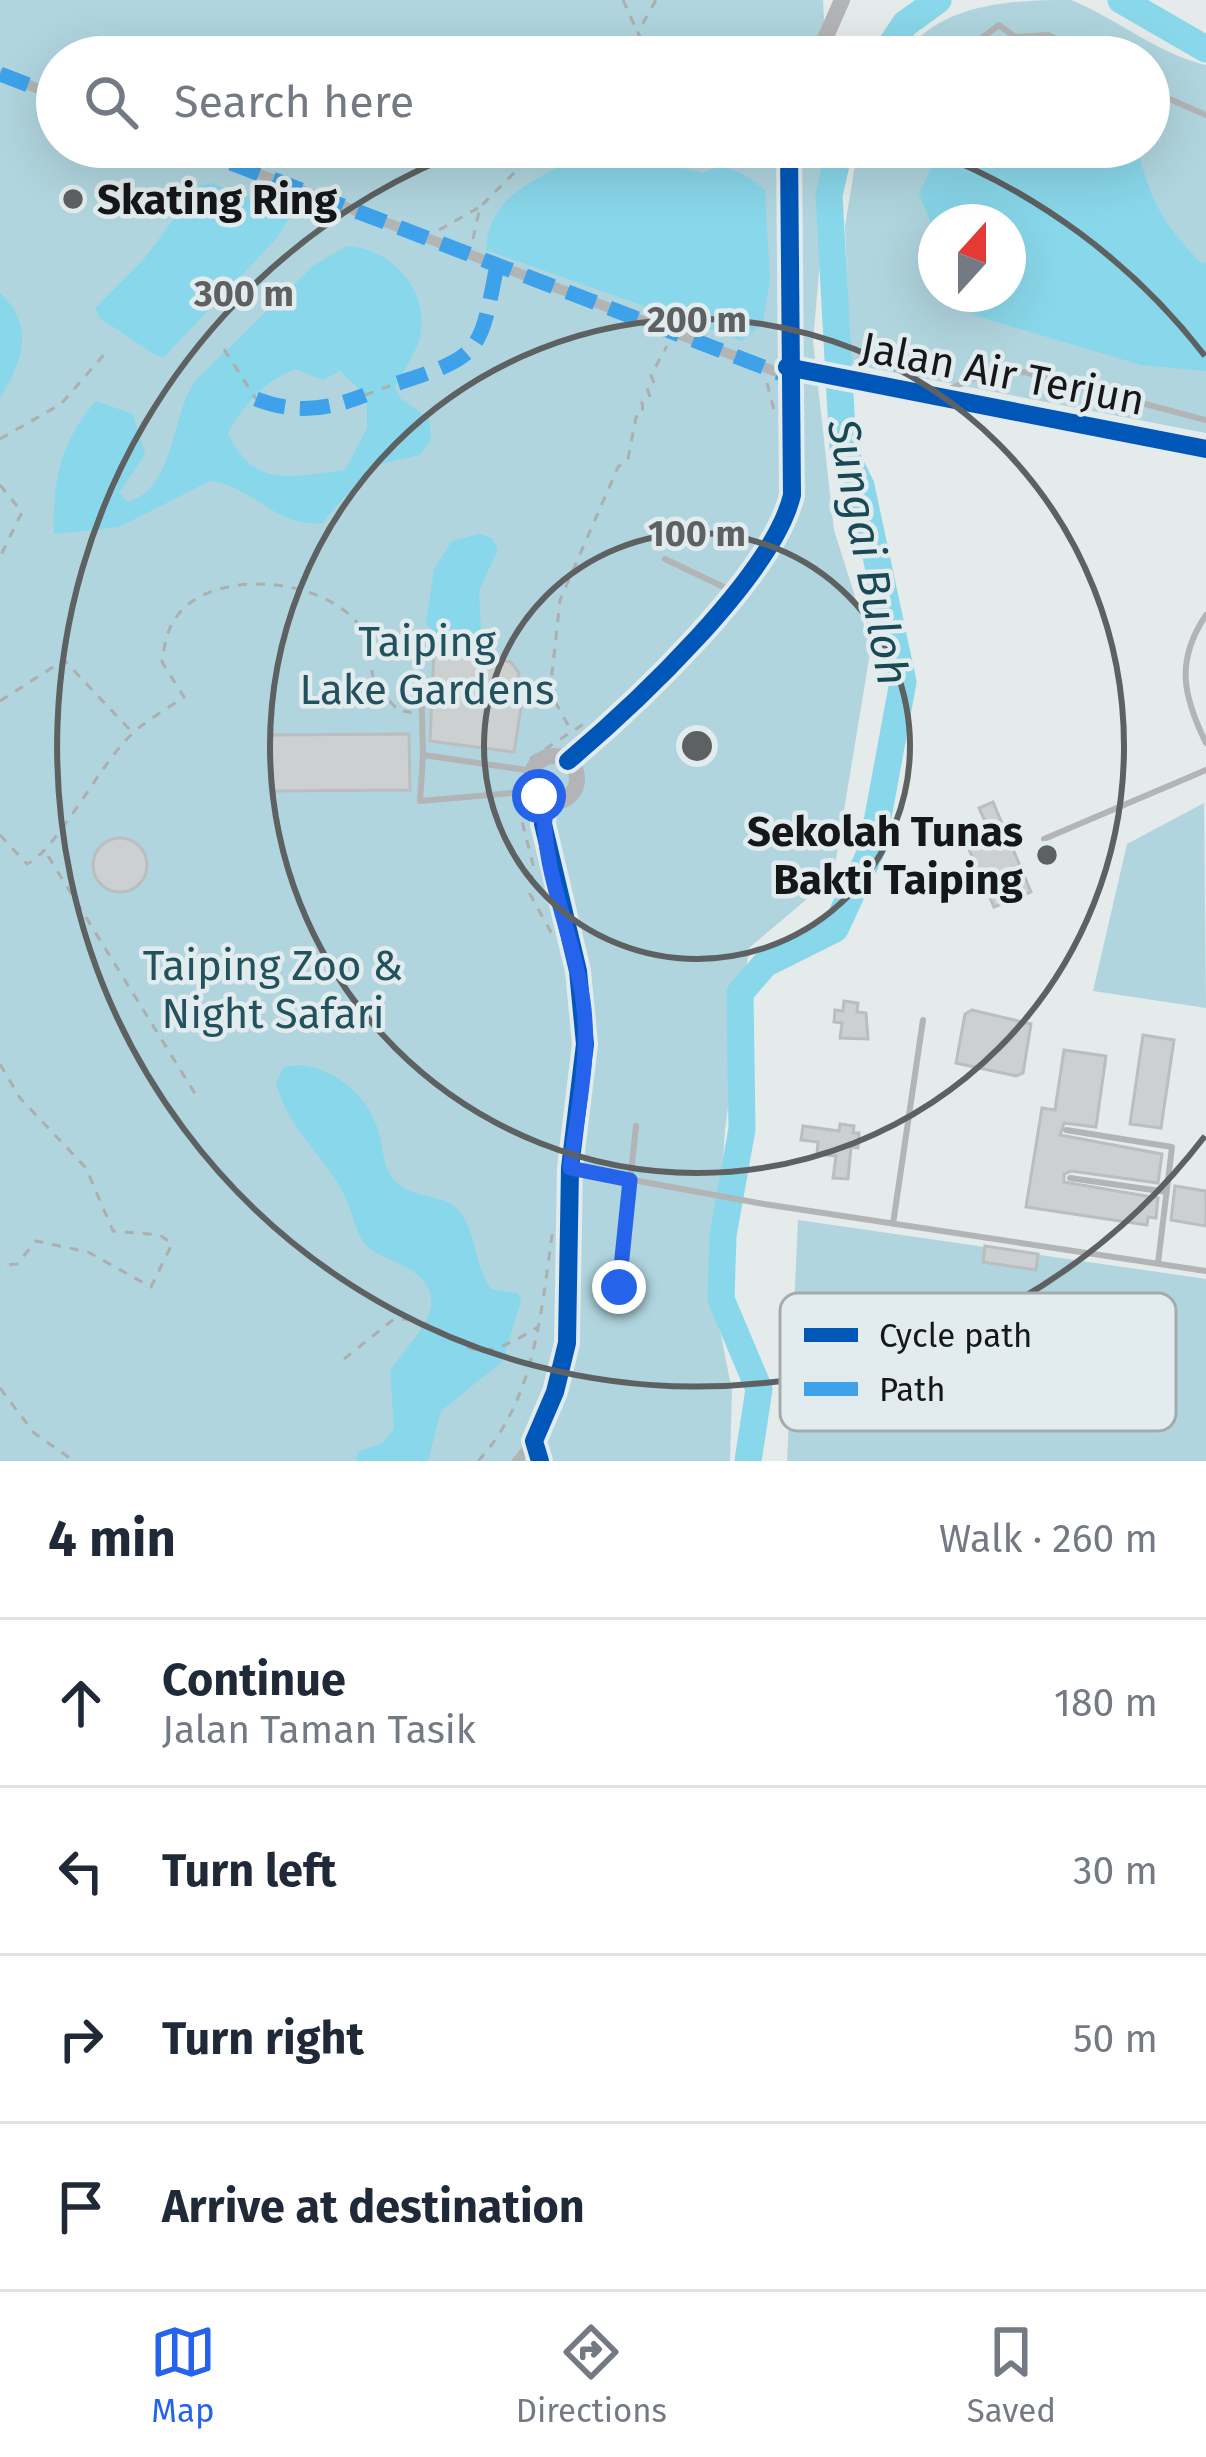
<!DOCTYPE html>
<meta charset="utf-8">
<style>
:root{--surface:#fff;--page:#f2f2f3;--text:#1f2937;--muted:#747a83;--line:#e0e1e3;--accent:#2563eb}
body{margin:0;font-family:"Fira Sans",sans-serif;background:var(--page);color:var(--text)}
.compass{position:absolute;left:918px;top:204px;width:108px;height:108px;border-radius:50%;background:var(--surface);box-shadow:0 12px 48px #0002;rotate:21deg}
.stop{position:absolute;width:36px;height:36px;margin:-27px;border:9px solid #2563eb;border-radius:50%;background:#fff}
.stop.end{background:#2563eb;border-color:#fff;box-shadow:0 3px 12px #0008}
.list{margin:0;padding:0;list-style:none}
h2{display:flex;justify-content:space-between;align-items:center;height:156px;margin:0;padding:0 48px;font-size:51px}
h2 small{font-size:39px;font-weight:400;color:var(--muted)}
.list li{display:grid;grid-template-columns:78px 1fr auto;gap:36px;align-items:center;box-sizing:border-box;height:168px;padding:0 48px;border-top:3px solid var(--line)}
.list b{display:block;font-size:45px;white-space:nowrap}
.list p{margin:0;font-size:39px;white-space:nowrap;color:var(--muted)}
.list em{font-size:39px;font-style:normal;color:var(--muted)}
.icon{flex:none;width:66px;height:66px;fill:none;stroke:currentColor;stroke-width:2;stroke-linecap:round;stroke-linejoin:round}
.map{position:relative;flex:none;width:1206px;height:1461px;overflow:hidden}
.search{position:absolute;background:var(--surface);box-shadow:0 12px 48px #0002;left:36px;right:36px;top:36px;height:132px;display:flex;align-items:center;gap:30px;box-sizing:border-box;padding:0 42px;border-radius:66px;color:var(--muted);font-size:45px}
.sheet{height:828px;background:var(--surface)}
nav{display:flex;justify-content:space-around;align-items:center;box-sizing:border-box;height:168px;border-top:3px solid var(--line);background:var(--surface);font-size:33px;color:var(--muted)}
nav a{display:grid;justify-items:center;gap:6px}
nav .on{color:var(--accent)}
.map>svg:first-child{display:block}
.green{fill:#b0d5de;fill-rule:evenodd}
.water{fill:#89d7ea;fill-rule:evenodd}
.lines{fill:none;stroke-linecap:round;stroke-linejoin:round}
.river{stroke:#89d7ea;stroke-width:27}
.building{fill:#ccd0d1;stroke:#babebf;stroke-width:3}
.path{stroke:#adaeae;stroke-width:3;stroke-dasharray:9 9;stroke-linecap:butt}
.service{stroke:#b3b4b5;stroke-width:6}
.pedestrian{stroke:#b3b4b5;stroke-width:10}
.minor{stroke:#b3b4b5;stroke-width:14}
.tertiary{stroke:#b3b4b5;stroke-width:16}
.quiet{stroke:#3da2ea;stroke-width:15;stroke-dasharray:30 15;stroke-linecap:butt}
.cycleway-casing{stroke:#e2ebed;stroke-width:26}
.cycleway{stroke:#0057b8;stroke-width:18}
.route{stroke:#2563eb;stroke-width:15}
.ring{fill:none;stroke:#5e6162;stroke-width:6}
.poi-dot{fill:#5e6162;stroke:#e2ebed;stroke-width:4.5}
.labels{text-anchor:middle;stroke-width:9;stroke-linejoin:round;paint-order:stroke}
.poi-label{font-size:42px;font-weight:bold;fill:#151718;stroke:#e2ebed;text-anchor:start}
.street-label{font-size:42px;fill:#151718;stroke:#e2ebed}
.park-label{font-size:42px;fill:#22525e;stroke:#e2ebed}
.water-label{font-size:45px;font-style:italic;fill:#184954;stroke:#e2ebed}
.key{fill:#e2ebed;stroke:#a4abad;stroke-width:3}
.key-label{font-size:33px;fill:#151718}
.centre{fill:#5e6162;stroke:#e2ebed;stroke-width:6}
.ring-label{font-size:36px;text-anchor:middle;font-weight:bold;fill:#5e6162;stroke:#e2ebed;stroke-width:9;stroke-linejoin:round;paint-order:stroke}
</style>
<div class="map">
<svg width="1206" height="1461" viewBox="0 0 1206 1461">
<rect width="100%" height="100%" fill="#e5eaea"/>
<!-- green -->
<path class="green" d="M0,0H823L826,57H57V147H830L813,341L834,530L871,647L833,877L749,948L725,1130L713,1295L732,1391L730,1461H0Z
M1071,0C1118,19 1156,53 1206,65V433L850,364L845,226L858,147H1149V57H903C938,3 1012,0 1071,0ZM936,222H1008V294H936Z
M1204,803L1206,1008L1093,991L1127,844Z
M798,1220L1206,1279V1461H787Z"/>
<!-- water -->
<path class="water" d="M585,147H648L667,164L703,173C727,159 746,176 765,190L770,279L763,323L742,341L486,250C490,185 548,182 585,147Z
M941,147H1137C1151,202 1162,223 1202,264L1206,262V371L1141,365L973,315L963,294H1008V222H936V235L919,194Z
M212,183L292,214L276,239L164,357L155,355L100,318L95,308L144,259L198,186Z
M346,246C391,247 430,291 420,336C416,355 403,370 395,387L400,398L429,419L431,439L420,455L371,466L322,523C275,528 254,486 210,481L119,527L54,534C52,482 61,440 96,401L133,414L145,454L119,493L128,502C175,488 171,416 195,381L313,266ZM295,369L323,380L340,371L367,396V428L345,470C292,476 254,490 228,433C241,407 267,379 295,369Z
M0,293C35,325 23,361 0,398Z
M479,534L492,538L498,549L479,591L481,631L445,641L426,624L434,569L452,541Z
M301,1065C337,1069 371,1099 380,1136C384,1155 383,1173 401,1186C419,1199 446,1194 460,1212C476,1232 475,1267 491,1289L517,1293L521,1301L502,1362L441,1411L428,1461H356L358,1452L382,1443L394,1429L390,1371C411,1338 463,1298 404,1266C391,1259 375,1255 364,1243C355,1231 351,1207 343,1192C322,1154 286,1125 276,1082L284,1067Z"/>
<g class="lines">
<!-- river -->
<path class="river" d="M1121,0L1206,49
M883,57L905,24L938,0
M748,1461L759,1389L721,1299L723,1235L742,1129L740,993L765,964L835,929L872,849L903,682L861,486L843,449L829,195L840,147"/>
</g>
<!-- building -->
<path class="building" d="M434,652L511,662L519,673L516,685L524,688L514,752L430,741Z
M409,734L410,790L270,791L269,735Z
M993,802L1031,892L994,907L968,847L992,837L979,808Z
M93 865a27 27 0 1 1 54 0a27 27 0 1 1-54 0Z
M844,1001L858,1003L857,1012L866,1013L868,1039L840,1038L842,1023L834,1022L835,1010L843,1011Z
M972,1010L1031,1024L1023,1073L1016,1076L956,1063L965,1014Z
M1143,1035L1174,1040L1161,1128L1130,1124Z
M1064,1050L1106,1056L1096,1127L1064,1123L1060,1135L1162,1154L1158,1183L1071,1171L1064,1174V1182L1158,1198L1156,1218L1148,1217L1147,1225L1026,1207L1042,1108L1055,1110Z
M840,1124L854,1126L853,1133H859L858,1148L851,1147L848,1179L833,1178L836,1156L817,1154L818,1142L801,1140L803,1126L839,1131Z
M1175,1186L1206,1191V1226L1171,1220Z
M985,1246L1038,1254L1036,1270L983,1262Z"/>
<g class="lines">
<!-- path -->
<path class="path" d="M623,0L637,31
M647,57L638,32L656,0
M439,230L478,208
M473,239L480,207L540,147
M224,349L256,399
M767,383L775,414
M365,395L398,383
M0,439L61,404L109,349
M0,485L22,512L0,557
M0,701L64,660L131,731
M568,725L550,692L560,600L618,467L628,459L636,417L643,414L642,402L650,397L647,388L654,383L651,375L667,346
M530,759L588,721
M518,805L533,865L530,894L553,936
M0,835L27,864C57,850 99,765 131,735C146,720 167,709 184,697L162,662C165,642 167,626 182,610C222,568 328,579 361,628C372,643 368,666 375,682C379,692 392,703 399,711L410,712L411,719
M48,856L199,1100
M0,1064L20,1098L86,1168L113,1231L160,1235L172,1244L151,1287L88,1252L36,1241L17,1264L0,1265
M344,1359L394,1319C467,1317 450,1385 539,1326
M0,1388L34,1433L74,1461
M478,1461C536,1399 541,1310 553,1229"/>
<!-- service -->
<path class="service" d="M1015,37L1048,35L1098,57
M994,57L984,48L983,37L999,25L1015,37V48L1005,57
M1149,90L1206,115
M938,394L984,374L1025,372L1206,420
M665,559L732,591
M1206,615C1175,661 1183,696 1206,743
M421,681L423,755L533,771
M423,755L420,801L535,791
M1044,839L1206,770
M1066,1130L1172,1147L1158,1263
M573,1169L764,1204L1206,1271
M1070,1178L1167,1192
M893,1224L923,1020
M619,1287L636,1126"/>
<!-- pedestrian -->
<path class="pedestrian" d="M0,74L57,96
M189,147L787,376
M517,1461L534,1441"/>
<!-- minor -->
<path class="minor" d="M787,367L1206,449"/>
<!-- tertiary -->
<path class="tertiary" d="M817,57L842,0
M531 779a23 23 0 1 1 46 0a23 23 0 1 1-46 0Z
M568,761C633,706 773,576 792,495L789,147
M540,1461L534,1441L555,1392L567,1343L570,1168L585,1044L578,971L543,824L545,799"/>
<!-- quiet -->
<path class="quiet" d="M0,74L57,96
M189,147L787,376
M398,383C483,356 480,351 497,265
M256,399C295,414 327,410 365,395"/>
<!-- cycleway casing -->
<g class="cycleway-casing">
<path id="cycleway" d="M787,367L1206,449
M568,761C633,706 773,576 792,495L789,147
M540,1461L534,1441L555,1392L567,1343L570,1168L585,1044L578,971L543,824L545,799"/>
</g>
<!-- cycleway -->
<use href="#cycleway" class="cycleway"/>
</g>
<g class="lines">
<!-- route -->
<path class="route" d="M539,796L545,800C539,867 574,934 583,1001C591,1055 577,1114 570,1168L630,1180L619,1287"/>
</g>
<!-- distance rings -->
<g class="ring">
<circle cx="697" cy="746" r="213"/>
<circle cx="697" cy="746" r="427"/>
<path d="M1205 1136A640 640 0 1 1 468 149M926 149A640 640 0 0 1 1205 356"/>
</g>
<!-- markers -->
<g class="poi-dot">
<circle cx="73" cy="199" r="12"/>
<circle cx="1047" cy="855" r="12"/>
</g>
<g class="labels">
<!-- poi labels -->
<g class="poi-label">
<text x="97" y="214">Skating Ring</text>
<text x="1023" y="846" text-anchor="end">Sekolah Tunas<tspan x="1023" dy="48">Bakti Taiping</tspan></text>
</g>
<!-- street labels -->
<g class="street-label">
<text transform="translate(1003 373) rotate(11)" y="15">Jalan Air Terjun</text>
</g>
<!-- park labels -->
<g class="park-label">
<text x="427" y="656">Taiping<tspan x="427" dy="48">Lake Gardens</tspan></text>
<text x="273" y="980">Taiping Zoo &amp;<tspan x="273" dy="48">Night Safari</tspan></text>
</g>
<!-- water labels -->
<g class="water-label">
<text transform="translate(869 552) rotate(79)" y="16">Sungai Buloh</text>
</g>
</g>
<!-- legend -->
<rect x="780" y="1293" width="396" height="138" rx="18" class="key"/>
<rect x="804" y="1328" width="54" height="14" fill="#0057b8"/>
<rect x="804" y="1382" width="54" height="14" fill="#3da2ea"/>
<g class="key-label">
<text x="879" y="1347">Cycle path</text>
<text x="879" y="1401">Path</text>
</g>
<circle cx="697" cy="746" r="18" class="centre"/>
<g class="ring-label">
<text x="244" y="306">300 m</text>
<text x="697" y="332">200 m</text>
<text x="697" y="546">100 m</text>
</g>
</svg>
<svg class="compass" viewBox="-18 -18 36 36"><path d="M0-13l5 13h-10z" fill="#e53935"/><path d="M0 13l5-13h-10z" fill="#747a83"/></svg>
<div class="stop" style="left:539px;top:796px"></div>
<div class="stop end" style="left:619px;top:1287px"></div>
<div class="search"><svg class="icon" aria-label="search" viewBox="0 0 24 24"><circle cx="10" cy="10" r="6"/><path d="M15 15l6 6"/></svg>Search here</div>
</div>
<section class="sheet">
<h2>4 min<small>Walk · 260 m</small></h2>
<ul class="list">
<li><svg class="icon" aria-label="ahead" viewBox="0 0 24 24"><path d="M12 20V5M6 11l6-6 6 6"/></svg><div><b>Continue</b><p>Jalan Taman Tasik</p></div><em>180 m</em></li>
<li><svg class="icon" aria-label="left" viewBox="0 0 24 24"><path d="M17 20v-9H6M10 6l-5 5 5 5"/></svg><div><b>Turn left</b></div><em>30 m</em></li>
<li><svg class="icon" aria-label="right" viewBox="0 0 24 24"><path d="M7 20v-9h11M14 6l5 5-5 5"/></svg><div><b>Turn right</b></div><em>50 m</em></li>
<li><svg class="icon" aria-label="arrive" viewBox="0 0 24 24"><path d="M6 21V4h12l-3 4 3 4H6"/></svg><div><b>Arrive at destination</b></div></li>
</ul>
</section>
<nav>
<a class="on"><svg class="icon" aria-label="map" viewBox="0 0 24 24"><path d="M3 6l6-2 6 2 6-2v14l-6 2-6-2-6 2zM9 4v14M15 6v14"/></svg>Map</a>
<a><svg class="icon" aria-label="directions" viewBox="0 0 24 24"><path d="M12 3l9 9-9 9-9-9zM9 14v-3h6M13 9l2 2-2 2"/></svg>Directions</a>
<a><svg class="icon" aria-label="saved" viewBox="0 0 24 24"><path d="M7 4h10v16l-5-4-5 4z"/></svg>Saved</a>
</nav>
